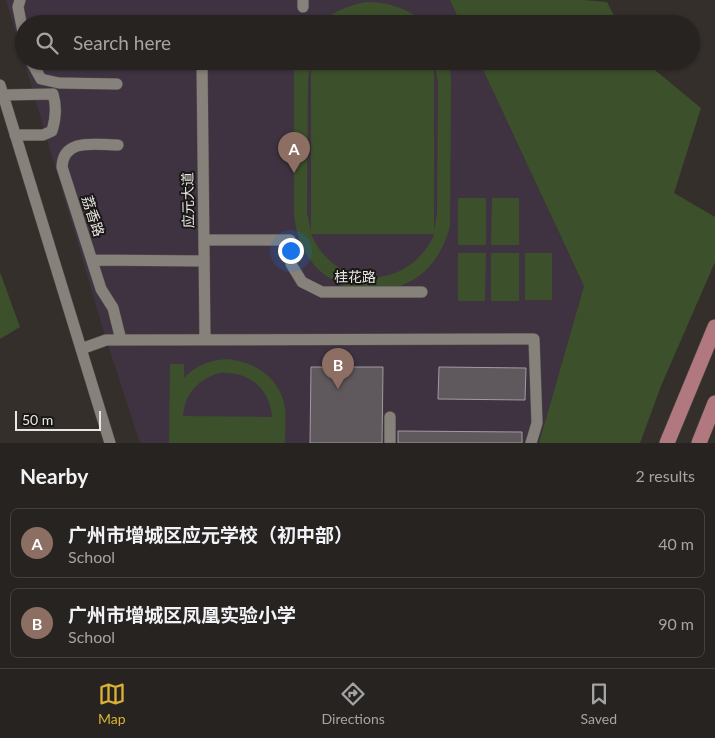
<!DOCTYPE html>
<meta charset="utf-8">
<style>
:root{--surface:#272320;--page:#332f2d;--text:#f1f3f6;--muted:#a4a4a5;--line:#43403e;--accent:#dab334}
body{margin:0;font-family:Lato,"Noto Sans SC",sans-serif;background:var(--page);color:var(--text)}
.scale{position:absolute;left:15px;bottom:12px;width:86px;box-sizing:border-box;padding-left:5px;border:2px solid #e9e6e3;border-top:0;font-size:14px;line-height:18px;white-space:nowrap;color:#e9e6e3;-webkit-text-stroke:4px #1a1816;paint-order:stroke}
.you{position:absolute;left:290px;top:250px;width:18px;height:18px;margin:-12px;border:4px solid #fff;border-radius:50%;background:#1a73e8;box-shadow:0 0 0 8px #1a73e833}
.badge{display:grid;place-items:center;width:32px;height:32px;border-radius:50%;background:var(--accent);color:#fff;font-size:16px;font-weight:700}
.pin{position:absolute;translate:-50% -41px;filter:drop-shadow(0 1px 2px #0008)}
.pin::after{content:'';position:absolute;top:26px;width:18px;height:15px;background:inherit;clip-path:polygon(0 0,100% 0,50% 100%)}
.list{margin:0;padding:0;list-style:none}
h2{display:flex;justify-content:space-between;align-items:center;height:65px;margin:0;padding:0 20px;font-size:21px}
h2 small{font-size:16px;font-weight:400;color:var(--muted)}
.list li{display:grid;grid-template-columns:32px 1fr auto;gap:15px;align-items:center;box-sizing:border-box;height:70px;margin:0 10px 10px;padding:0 10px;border:1px solid var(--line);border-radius:8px}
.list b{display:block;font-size:19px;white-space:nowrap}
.list p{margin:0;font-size:16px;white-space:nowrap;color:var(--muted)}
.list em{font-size:16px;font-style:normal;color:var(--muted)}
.icon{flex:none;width:28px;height:28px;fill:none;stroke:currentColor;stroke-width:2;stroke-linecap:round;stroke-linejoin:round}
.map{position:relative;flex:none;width:715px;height:443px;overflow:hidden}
.search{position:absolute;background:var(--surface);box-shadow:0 1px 4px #0004;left:15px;right:15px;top:15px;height:55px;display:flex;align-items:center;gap:12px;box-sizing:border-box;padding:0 18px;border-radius:28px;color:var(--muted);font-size:19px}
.sheet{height:225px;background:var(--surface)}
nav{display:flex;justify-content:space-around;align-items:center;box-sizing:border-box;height:70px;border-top:1px solid var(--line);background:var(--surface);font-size:14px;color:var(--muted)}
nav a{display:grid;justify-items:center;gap:2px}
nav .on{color:var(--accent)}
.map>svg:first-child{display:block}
.education{fill:#3f3342}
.green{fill:#3c502c;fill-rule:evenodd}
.building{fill:#5f595d;stroke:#a29b9f}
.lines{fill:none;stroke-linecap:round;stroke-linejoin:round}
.minor-casing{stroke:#514d49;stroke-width:12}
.major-casing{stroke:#514d49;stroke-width:16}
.minor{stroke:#86817b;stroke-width:11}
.major{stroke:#b1797f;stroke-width:15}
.labels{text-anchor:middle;stroke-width:4;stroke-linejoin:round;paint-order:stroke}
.street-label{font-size:14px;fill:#e9e6e3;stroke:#1a1816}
</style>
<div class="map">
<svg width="715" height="443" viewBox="0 0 715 443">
<rect width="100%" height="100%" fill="#342f2b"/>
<!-- education -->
<path class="education" d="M6,0H450L461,24H24V61Z
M24,61H479L584,286L539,443H140L105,336Z"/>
<!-- green -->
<path class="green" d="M450,0H584L607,2L618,24H461Z
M366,2C390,2 409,9 427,24H403L389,18L368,16L357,18L342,24H319C333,11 348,6 366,2Z
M294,61H449L451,80L450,226C443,255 424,281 393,288C387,290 380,289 374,289C367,289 361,289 354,289C347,288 339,284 333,280C308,266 296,241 294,213ZM311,62V231L307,213L308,80ZM434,62L438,81L437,213L434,231ZM311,234H433L434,235C408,291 336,292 311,234Z
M479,61H644L701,108L674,193L715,217V262L661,386L640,443H539L584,286Z
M458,198H486V245H458Z
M492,198H519V245H491Z
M458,253H486L485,301H458Z
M491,253H519V301H491Z
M525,253H552V300H525Z
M0,272L20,327L0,339Z
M228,359C256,362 281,379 285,408C286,420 285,431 285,443H169L170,364H184V378C196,365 211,360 228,359ZM219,373C248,371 270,388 272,417L183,416C185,394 198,379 219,373Z"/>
<!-- building -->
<path class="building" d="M311,367H383L382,443H310Z
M439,367L526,368L525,400L438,399Z
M398,431L522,432V443H398Z"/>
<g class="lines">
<!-- minor casing -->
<g class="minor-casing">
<path id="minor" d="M20,0L18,7L24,37
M303,0V7
M31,61L41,79L59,83L117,84
M202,61L205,339
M0,85L110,443
M3,95L53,94C57,107 56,118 52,131L43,135H15
M118,145C97,145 63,137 62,167L101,289L113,308L121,340
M204,240H290L291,264L302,282L322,292H422
M92,260L204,261
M81,349L106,340L534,339L537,423L531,443
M390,417V443"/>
</g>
<!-- major casing -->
<g class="major-casing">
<path id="major" d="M667,443L715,327
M699,443L715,403"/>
</g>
<!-- minor -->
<use href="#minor" class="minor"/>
<!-- major -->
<use href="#major" class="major"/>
</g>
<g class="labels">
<!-- street labels -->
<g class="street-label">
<text transform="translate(188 200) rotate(-91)" y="5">应元大道</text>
<text transform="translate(93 216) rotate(72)" y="5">荔香路</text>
<text x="355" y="282">桂花路</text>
</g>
</g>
</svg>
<div class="scale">50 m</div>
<div class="you"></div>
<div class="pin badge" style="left:294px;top:173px;background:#8d6e63">A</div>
<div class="pin badge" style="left:338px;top:389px;background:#8d6e63">B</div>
<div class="search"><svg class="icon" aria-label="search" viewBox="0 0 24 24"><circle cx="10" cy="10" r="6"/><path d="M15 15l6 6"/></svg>Search here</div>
</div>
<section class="sheet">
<h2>Nearby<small>2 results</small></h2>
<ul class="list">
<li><span class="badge" style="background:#8d6e63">A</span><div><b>广州市增城区应元学校（初中部）</b><p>School</p></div><em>40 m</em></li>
<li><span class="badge" style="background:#8d6e63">B</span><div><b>广州市增城区凤凰实验小学</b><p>School</p></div><em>90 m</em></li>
</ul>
</section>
<nav>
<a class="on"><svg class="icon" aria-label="map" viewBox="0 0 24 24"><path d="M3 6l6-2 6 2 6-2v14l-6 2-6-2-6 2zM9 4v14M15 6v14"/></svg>Map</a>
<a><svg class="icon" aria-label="directions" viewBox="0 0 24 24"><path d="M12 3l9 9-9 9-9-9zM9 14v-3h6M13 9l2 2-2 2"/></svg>Directions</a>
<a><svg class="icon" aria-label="saved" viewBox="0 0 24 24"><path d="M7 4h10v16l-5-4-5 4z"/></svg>Saved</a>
</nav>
